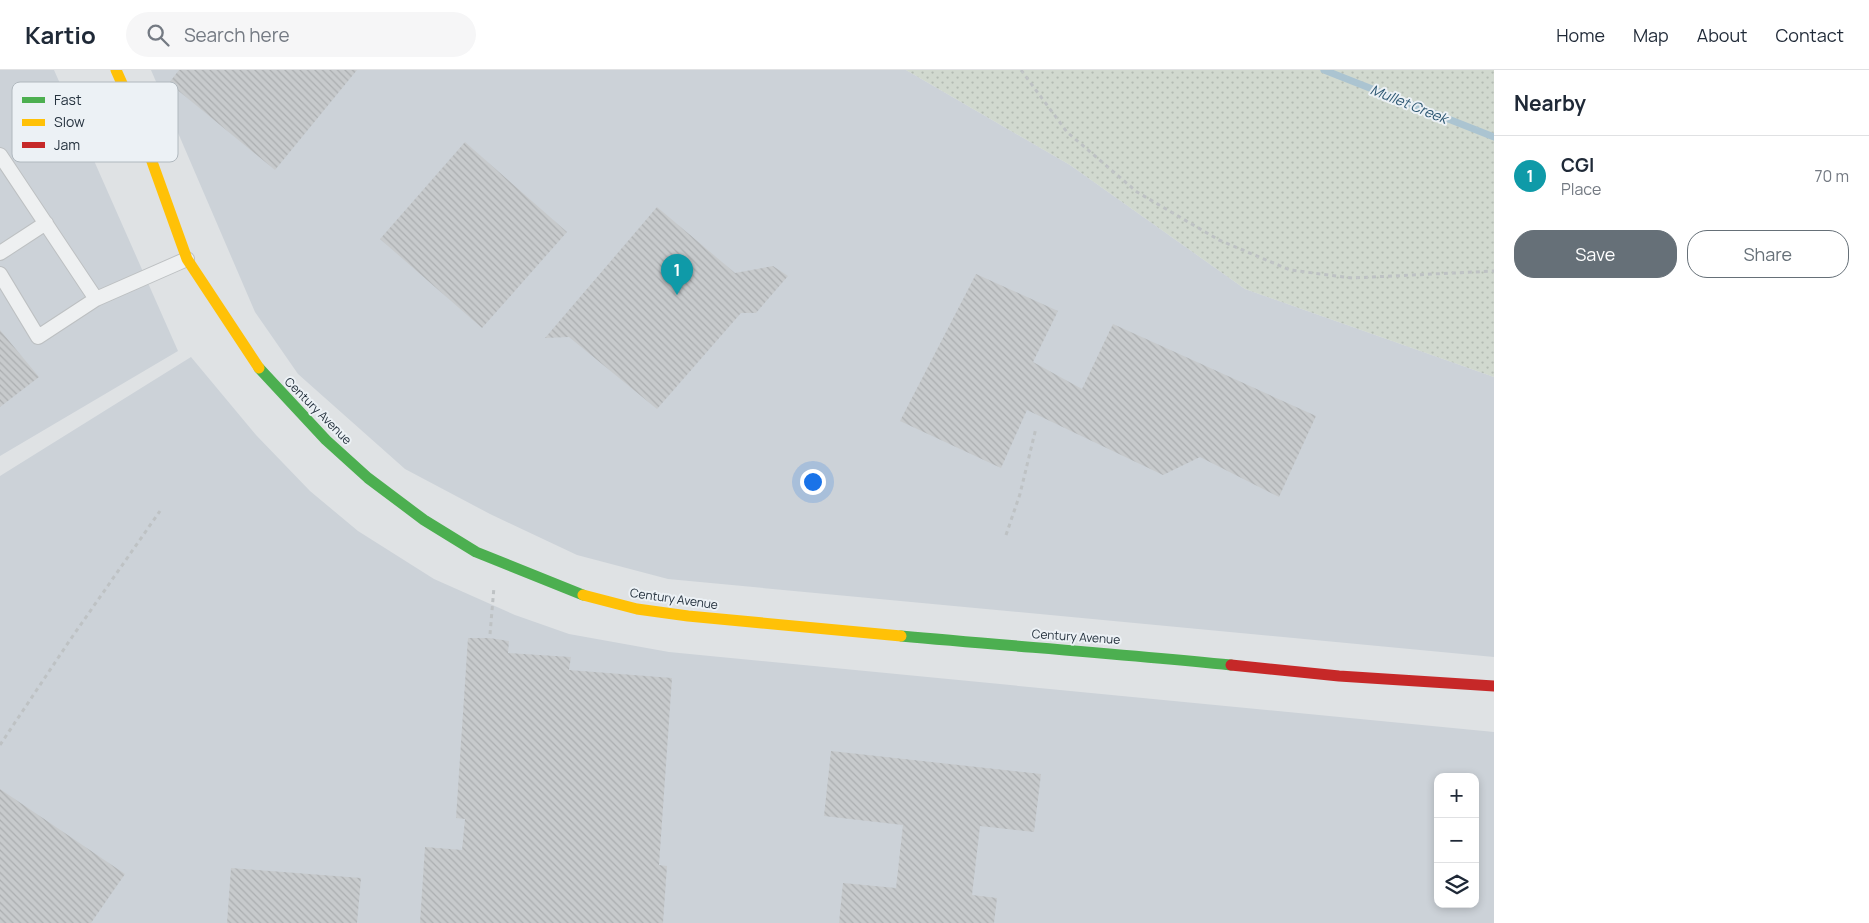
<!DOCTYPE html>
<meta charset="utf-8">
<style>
:root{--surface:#fff;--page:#f6f6f7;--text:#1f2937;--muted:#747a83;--line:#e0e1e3;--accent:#667078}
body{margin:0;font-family:Manrope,sans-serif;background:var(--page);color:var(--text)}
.controls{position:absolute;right:15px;bottom:15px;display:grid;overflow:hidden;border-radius:10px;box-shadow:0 2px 8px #0003}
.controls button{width:45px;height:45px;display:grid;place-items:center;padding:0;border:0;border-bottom:1px solid var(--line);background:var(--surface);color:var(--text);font:25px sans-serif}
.you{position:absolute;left:812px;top:411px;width:18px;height:18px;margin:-12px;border:4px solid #fff;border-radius:50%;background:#1a73e8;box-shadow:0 0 0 8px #1a73e833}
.badge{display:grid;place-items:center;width:32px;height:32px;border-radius:50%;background:var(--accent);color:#fff;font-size:16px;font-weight:700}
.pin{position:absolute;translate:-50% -41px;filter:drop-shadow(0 1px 2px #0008)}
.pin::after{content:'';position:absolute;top:26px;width:18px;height:15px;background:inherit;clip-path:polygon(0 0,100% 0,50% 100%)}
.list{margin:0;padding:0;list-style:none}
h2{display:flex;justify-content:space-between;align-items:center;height:65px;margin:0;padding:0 20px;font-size:21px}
h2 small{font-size:16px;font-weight:400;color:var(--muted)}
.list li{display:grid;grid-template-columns:32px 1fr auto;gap:15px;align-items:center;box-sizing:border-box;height:80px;padding:0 20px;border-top:1px solid var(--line)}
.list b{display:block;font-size:19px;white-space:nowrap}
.list p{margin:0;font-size:16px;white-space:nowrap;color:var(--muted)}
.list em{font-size:16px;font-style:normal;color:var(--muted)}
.actions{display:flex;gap:10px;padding:15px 20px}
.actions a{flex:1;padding:11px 0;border:1px solid var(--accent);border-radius:20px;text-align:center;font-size:18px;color:var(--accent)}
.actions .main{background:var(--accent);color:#fff}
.icon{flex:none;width:28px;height:28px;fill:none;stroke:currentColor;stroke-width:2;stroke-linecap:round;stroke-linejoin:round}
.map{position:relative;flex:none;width:1494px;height:853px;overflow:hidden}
header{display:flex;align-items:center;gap:30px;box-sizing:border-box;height:70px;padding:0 25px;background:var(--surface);border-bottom:1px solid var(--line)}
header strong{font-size:24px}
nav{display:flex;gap:28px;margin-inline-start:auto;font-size:18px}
.search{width:350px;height:45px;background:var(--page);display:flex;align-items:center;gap:12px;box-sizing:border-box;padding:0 18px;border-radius:28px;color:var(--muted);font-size:19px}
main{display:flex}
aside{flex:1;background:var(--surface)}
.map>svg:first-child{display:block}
.built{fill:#ccd2d8;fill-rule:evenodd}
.park{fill:url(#park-dots)}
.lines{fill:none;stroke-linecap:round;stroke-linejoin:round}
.stream{stroke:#abc4d1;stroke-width:7}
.building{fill:url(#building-back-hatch)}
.lane-casing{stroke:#bdc0c2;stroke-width:16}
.path{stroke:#bec2c4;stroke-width:3;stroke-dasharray:4 4;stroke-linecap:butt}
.lane{stroke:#eef0f1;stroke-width:14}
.fast{stroke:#4caf50;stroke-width:11}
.slow{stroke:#ffc107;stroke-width:11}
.jam{stroke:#c62828;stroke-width:11}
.labels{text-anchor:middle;stroke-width:4;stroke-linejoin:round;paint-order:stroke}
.street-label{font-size:12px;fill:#25323e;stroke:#ecf1f5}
.water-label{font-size:14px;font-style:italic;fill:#2e5873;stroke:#ecf1f5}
.key{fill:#ecf1f5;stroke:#b0b8be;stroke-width:1}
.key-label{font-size:14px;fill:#25323e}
</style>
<header>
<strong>Kartio</strong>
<div class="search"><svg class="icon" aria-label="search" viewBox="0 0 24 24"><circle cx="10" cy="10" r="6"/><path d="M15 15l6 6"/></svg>Search here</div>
<nav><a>Home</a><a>Map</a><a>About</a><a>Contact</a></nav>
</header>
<main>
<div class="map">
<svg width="1494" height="853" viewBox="0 0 1494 853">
<defs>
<pattern id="park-dots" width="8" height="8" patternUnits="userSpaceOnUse" patternTransform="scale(1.25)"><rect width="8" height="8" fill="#d1d9cf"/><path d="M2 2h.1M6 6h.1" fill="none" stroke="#b3bbb3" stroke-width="1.8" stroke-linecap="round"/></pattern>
<pattern id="building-back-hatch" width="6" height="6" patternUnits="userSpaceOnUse" patternTransform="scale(1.25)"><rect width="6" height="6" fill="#c7cacc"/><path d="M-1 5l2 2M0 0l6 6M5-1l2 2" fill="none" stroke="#abaeb0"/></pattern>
</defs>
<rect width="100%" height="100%" fill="#dfe2e4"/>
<!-- built -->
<path class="built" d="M0,0H54L178,281L0,386Z
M151,0H906L1070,95L1245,219L1494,307V587L668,509L577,485L490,444L405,399L298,304L255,242Z
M191,287L256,365L310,421L358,461L434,509L515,545L569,564L669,582L1494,662V853H0V406ZM1438,707H1475V834H1438Z"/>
<!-- park -->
<path class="park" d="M906,0H1494V307L1245,219L1070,95Z"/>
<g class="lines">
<!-- stream -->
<path class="stream" d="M1324,0L1494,67"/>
</g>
<!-- building -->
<path class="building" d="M179,0H357L275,100L169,13Z
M465,72L567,162L482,258L380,169Z
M657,137L735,203L773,196L788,206L756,243H741L657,339L569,267L545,268Z
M976,204L1058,241L1033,292L1082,319L1113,254L1316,346L1279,427L1200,387L1163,405L1027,340L1001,398L900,351Z
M0,260L39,307L0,337Z
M468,568H489L509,571L508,583L571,587L569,600L672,608L659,795L667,796L663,853H420L425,777L462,780L465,749L456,748Z
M831,681L1041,704L1034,762L980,756L972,825L997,828L994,853H839L843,813L896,818L903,755L824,746Z
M0,719L125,804L91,853H0Z
M231,798L361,808L357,853H227Z"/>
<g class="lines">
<!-- lane casing -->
<g class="lane-casing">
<path id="lane" d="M0,85L96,229L38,267L0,204
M0,183L46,153
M96,229L187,189"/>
</g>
<!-- path -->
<path class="path" d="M1021,0L1067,62L1137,122L1219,170L1290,200L1352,208L1494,201
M1006,465L1020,424L1036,358
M490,564L494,517
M0,675L70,570L160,441"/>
<!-- lane -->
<use href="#lane" class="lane"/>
<!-- fast -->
<path class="fast" d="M259,298L326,370L368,408L424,450L476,482L583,525
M901,566C1011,576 1121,584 1231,595"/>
<!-- slow -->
<path class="slow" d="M116,0L132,36L187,189L259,298
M583,525L637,539L688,546L901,566"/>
<!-- jam -->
<path class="jam" d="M1231,595L1339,606L1494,616"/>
</g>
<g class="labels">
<!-- street labels -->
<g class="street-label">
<text transform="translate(318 341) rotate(45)" y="4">Century Avenue</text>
<text transform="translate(674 529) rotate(8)" y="4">Century Avenue</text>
<text transform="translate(1076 567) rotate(4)" y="4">Century Avenue</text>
</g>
<!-- water labels -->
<g class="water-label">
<text transform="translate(1409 34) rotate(22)" y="5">Mullet Creek</text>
</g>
</g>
<!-- legend -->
<rect x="12" y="12" width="166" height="80" rx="8" class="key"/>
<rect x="22" y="27" width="23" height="6" fill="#4caf50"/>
<rect x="22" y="49" width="23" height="7" fill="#ffc107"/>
<rect x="22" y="72" width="23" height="6" fill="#c62828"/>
<g class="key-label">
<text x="54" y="35">Fast</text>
<text x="54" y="57">Slow</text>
<text x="54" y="80">Jam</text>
</g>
</svg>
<div class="controls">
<button>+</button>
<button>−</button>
<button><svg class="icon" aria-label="layers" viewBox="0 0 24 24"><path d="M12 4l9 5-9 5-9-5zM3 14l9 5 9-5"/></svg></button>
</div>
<div class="you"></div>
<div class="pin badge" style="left:677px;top:225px;background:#0f9aa8">1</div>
</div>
<aside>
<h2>Nearby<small></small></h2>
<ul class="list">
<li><span class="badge" style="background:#0f9aa8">1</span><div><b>CGI</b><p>Place</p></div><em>70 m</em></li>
</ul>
<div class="actions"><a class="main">Save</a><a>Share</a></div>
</aside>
</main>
